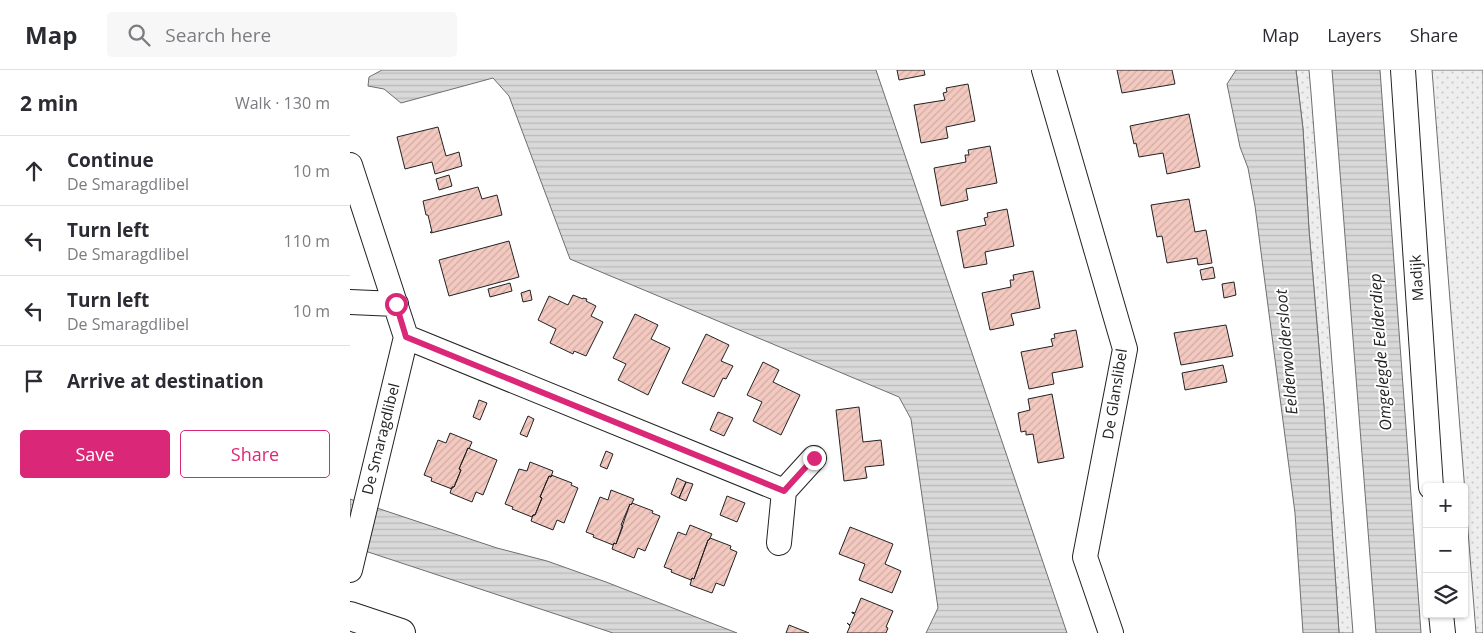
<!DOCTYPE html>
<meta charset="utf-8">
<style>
:root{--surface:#fff;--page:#f7f7f7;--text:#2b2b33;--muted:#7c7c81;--line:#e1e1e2;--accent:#db2777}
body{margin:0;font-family:"Open Sans",sans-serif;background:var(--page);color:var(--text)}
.controls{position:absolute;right:15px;bottom:15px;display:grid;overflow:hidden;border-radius:5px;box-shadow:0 1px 4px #0004}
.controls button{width:45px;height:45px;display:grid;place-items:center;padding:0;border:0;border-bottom:1px solid var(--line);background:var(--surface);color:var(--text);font:25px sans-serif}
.stop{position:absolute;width:15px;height:15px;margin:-11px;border:4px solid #db2777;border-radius:50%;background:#fff}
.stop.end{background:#db2777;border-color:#fff;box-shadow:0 1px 5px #0008}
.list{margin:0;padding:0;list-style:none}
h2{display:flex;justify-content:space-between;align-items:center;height:65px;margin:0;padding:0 20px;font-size:21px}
h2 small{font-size:16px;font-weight:400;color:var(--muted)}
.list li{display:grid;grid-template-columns:32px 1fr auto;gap:15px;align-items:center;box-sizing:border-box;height:70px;padding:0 20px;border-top:1px solid var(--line)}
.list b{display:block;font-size:19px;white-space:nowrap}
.list p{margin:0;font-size:16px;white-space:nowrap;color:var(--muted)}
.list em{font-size:16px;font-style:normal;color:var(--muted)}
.actions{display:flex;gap:10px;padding:15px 20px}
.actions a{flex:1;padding:11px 0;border:1px solid var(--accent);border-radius:5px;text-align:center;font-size:18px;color:var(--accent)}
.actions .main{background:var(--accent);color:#fff}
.icon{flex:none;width:28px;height:28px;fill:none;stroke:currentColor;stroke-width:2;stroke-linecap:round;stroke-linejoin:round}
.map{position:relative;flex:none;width:1133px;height:563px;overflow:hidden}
header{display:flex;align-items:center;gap:30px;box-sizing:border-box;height:70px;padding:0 25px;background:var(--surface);border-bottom:1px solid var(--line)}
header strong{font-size:24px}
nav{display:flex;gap:28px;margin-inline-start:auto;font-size:18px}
.search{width:350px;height:45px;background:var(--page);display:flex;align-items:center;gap:12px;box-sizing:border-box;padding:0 18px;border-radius:5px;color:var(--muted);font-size:19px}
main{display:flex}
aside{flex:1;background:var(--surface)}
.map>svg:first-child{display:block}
.grass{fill:url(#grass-dots);stroke:#6f6f6f}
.water{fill:url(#water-rules);stroke:#6f6f6f}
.building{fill:url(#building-hatch);stroke:#222}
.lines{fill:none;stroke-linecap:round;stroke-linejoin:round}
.street-casing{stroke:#222;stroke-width:26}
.secondary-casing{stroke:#222;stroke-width:30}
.street{stroke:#fff;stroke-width:24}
.secondary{stroke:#fff;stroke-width:28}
.route{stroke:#db2777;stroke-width:6}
.labels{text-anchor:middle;stroke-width:4;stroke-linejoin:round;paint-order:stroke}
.street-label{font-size:15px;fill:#222;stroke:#fff}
.water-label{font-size:16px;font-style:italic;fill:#222;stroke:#fff}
</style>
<header>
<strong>Map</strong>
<div class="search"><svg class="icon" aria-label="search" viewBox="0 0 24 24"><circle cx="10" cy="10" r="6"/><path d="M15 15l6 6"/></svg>Search here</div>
<nav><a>Map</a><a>Layers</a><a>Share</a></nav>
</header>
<main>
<aside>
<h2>2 min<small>Walk · 130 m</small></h2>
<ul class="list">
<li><svg class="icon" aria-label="ahead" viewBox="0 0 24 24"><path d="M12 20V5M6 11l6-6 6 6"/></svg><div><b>Continue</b><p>De Smaragdlibel</p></div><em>10 m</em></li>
<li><svg class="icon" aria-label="left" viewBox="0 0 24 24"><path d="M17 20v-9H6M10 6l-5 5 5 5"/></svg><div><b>Turn left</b><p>De Smaragdlibel</p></div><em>110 m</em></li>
<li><svg class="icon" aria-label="left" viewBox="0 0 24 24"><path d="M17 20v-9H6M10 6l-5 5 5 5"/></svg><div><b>Turn left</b><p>De Smaragdlibel</p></div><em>10 m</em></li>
<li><svg class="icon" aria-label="arrive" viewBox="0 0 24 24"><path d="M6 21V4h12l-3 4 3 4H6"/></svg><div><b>Arrive at destination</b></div></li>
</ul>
<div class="actions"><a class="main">Save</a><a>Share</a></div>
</aside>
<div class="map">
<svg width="1133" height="563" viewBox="0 0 1133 563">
<defs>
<pattern id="grass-dots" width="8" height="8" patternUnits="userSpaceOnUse" patternTransform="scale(1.25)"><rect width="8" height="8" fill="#eee"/><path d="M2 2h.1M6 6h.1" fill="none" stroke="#ccc" stroke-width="1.8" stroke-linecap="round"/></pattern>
<pattern id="water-rules" width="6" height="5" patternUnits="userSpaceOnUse" patternTransform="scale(1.25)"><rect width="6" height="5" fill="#d9d9d9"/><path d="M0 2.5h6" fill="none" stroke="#bababa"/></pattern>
<pattern id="building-hatch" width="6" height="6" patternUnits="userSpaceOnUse" patternTransform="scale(1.25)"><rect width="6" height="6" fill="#f3c9c0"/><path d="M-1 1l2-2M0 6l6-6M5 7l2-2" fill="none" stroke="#d0aca5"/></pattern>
</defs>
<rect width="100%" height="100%" fill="#fff"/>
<!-- grass -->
<path class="grass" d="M946,0H959L961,23L1003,563H989L974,337L959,160L953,59Z
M1082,0H1133V563H1126Z"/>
<!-- water -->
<path class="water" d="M32,0H526L717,563H576L588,538L561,349L549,327L220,189L159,26L143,8L51,33L34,19L18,16L19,7Z
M886,0H946L953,59L959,160L974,337L989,563H953L945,443L905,136L898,98L890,77L877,14Z
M982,0H1030L1071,563H1026Z
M0,429L147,478L197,491L256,512L387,563H263L0,476Z"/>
<!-- building -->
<path class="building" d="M547,0H574L575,5L549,10Z
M767,0H822L825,14L772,23Z
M618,14L625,51L596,57L598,68L571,73L564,35L595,30L593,23L597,22L596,18Z
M839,44L850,97L817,104L813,83L789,87L786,73L784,74L780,56Z
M88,57L96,86L109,82L112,96L85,104L82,92L55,99L47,67Z
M640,76L647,113L616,119L618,130L591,136L584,98L616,92L615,85H619L618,80Z
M99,105L102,116L89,120L86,109Z
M128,117L132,129L147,125L152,145L81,163L80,162H82L78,145H76L73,131Z
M839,129L845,162L856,160L862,193L848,195L847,188L817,193L812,166L807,167L801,135Z
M657,139L664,176L635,182L637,194L614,198L607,161L636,155L634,148L638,147L637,143Z
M159,171L169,207L99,226L89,190Z
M863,197L865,208L852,210L850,200Z
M683,201L690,238L661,244L664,255L640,260L632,223L661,217L660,210H664L663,205Z
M884,212L886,225L874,228L872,214Z
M160,213L162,221L140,227L138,219Z
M180,220L182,230L173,232L171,223Z
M223,225L233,229V228L237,229L236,231L246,236L241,246L253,252L236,286L224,281L223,284L200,273L206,259L188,250L199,226L218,235Z
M285,244L308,255L301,269L320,278L298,325L268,310L276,294L263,288Z
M876,255L883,286L831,295L824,263Z
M726,260L733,297L702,303L704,314L679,319L671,282L703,276L701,269L705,268L704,264Z
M356,264L379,275L371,291L383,296L376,309L373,308L364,327L332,313Z
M413,292L429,300L423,312L450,325L431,365L403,351L412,332L397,325Z
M873,295L877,312L835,320L832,303Z
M702,324L714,388L688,393L683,364L676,365V361L671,362L668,343L680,340L678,329Z
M129,330L137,333L130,350L123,347Z
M509,337L513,372L531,370L534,395L515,397L517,408L494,411L486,340Z
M368,342L383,348L374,366L360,360Z
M178,346L184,349L177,367L170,364Z
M100,363L122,372L119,379L118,378L109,399L111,400L104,417H102V419L81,411L82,408L74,405L88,370L96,373Z
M118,378L147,390L133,425L126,422L122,432L100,423L102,417H104L111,400L109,399Z
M256,381L263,384L257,399L250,396Z
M180,392L203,401L201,407L199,406L190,427L192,428L185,445H183L182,447L162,439L163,437L155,434L169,399L177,401Z
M201,405L222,413L221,415L228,418L214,453L207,450L203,460L181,451L183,445H185L192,428L190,427L199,406L201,407Z
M327,408L336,412L329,428L321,424Z
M336,412L343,414L336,431L329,428Z
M261,420L284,429L281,435L280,434L271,455L273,456L266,474L264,473L263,475L243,467L244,465L236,462L250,427L258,430Z
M377,426L395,433L387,452L370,445Z
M282,433L303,441L302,443L310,446L295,481L288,478L284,488L262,479L264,473L266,474L280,434L281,435Z
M340,455L362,464L359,470H358L344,509L342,508L341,510L321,502L322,500L314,497L328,462L336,465Z
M500,457L543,474L535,494L551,501L542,523L509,510L515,494L489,484Z
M360,468L381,476L380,479L387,482L374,516L366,513L362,523L340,515L342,508L344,509L358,470H359Z
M511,528L543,541L536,557L538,558L536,563H497L500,556L497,553L500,555L505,544L502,543V542L505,543Z
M439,555L459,563H436Z"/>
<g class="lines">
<!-- street casing -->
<g class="street-casing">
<path id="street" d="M694,0L775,279L735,487L761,563
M1053,0L1081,417
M0,95L56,267L0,500
M0,232L46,234
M56,267L434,421
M429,473L434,421L464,388
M1091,544L1093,563"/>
</g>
<!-- secondary casing -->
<g class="secondary-casing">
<path id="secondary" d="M0,546L51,563"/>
</g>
<!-- street -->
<use href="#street" class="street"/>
<!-- secondary -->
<use href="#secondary" class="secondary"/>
</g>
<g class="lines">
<!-- route -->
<path class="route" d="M46,234L56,267L434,421L464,388"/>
</g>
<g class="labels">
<!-- street labels -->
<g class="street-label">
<text transform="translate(1067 208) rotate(-94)" y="5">Madijk</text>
<text transform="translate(765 324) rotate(-81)" y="5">De Glanslibel</text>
<text transform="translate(31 369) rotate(-76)" y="5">De Smaragdlibel</text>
</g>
<!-- water labels -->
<g class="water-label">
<text transform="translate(936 282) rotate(-95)" y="6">Eelderwoldersloot</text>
<text transform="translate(1030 282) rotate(-94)" y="6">Omgelegde Eelderdiep</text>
</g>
</g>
</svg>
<div class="controls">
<button>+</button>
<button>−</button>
<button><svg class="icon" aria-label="layers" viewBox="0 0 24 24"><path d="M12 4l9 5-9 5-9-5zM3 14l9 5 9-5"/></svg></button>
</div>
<div class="stop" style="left:46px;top:234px"></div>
<div class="stop end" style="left:464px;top:388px"></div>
</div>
</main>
